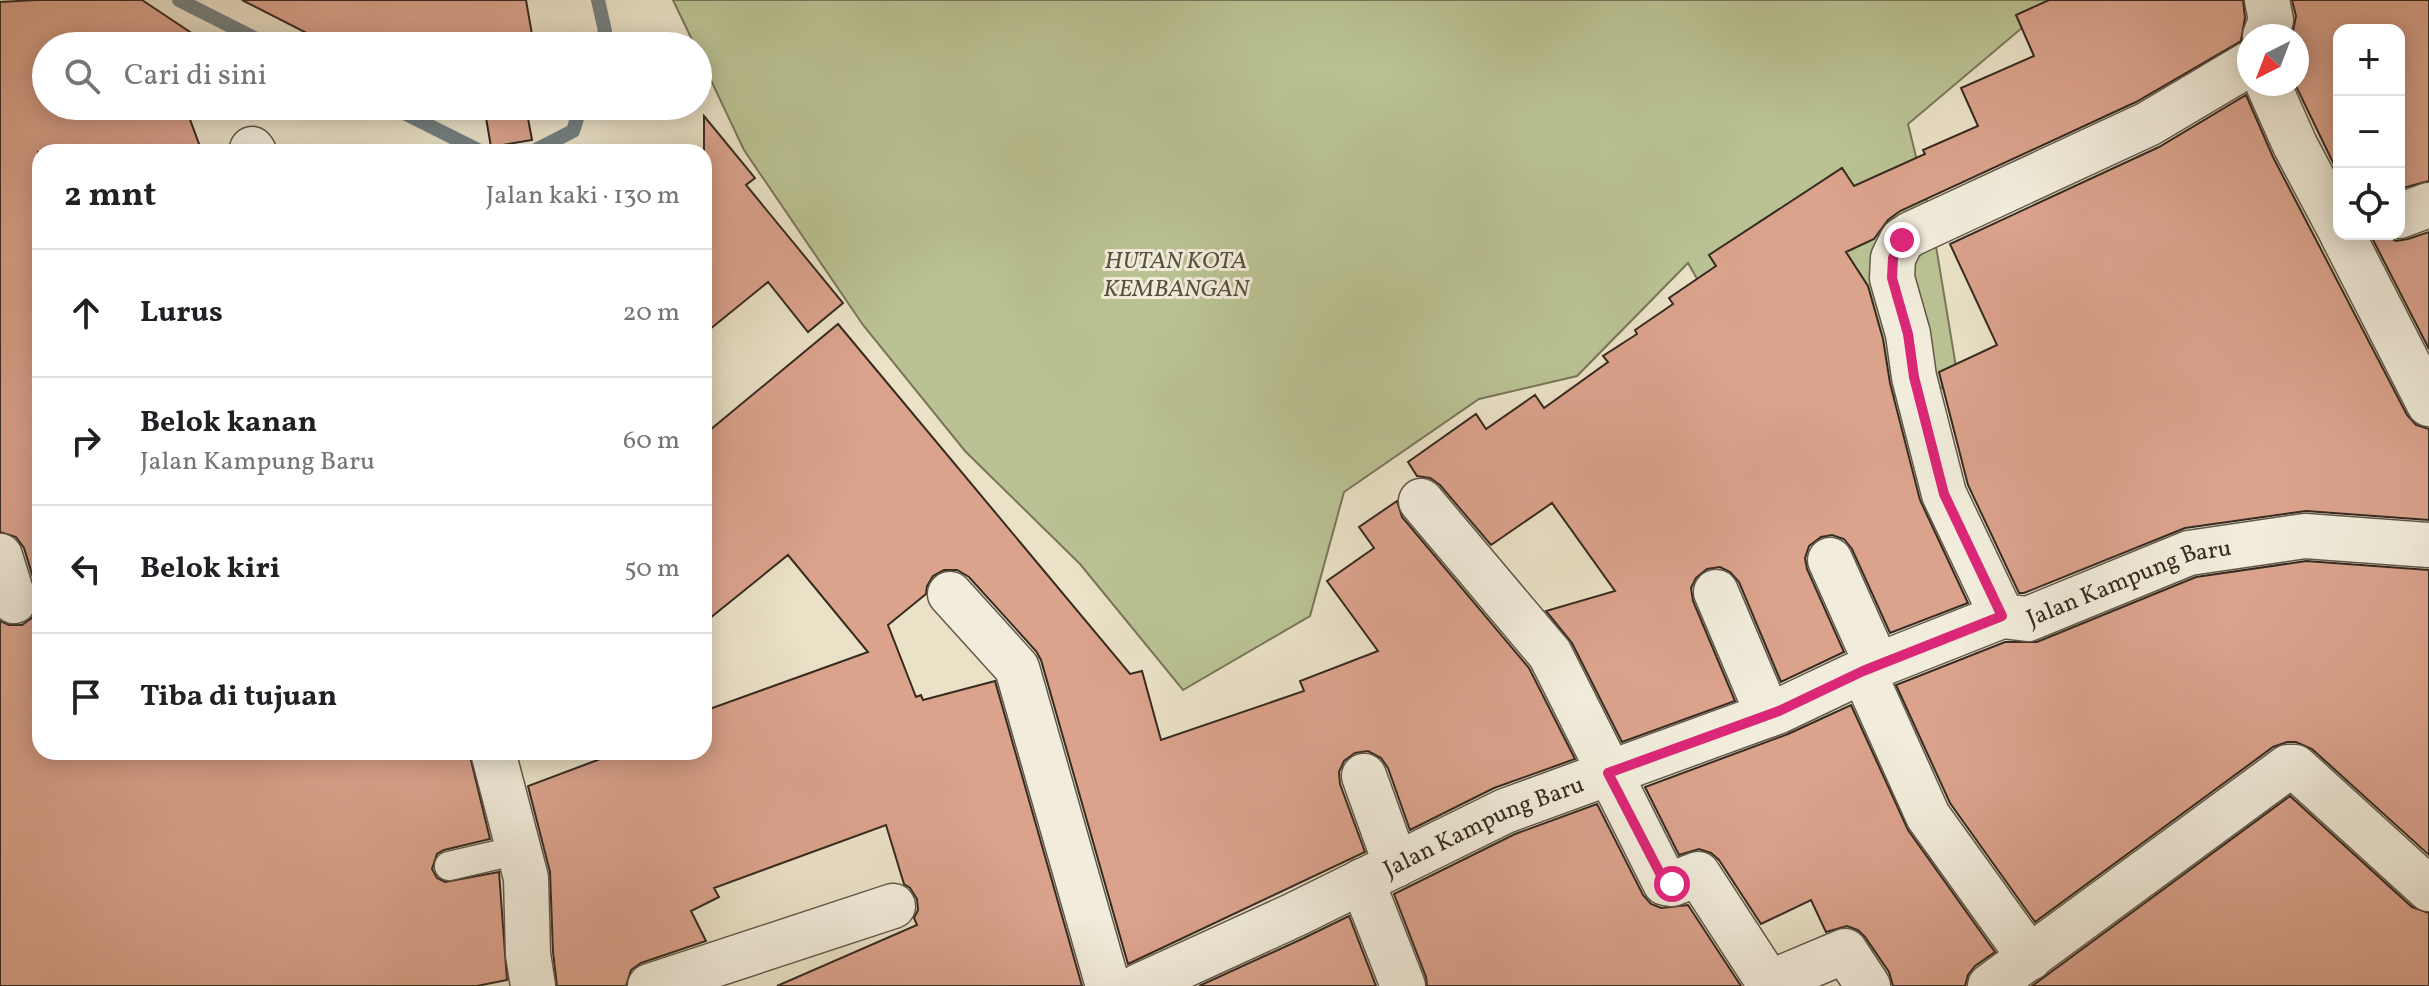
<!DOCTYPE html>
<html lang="id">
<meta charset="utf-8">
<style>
:root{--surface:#fff;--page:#f2f2f2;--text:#202124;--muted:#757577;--line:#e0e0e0}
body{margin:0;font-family:Vollkorn,serif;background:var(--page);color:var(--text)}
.controls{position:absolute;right:24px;top:24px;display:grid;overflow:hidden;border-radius:16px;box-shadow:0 4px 20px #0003}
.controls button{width:72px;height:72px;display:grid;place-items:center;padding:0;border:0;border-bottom:2px solid var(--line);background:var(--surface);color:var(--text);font:40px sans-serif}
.compass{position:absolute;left:2237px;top:24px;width:72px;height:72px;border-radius:50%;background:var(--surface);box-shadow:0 4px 20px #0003;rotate:222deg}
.stop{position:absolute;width:24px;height:24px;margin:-18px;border:6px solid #db2777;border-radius:50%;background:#fff}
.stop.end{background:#db2777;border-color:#fff;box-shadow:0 2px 8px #0008}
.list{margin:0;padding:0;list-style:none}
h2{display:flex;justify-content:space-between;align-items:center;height:104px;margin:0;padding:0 32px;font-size:34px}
h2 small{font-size:26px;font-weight:400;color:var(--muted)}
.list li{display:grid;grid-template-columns:52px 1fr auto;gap:24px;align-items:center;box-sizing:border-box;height:128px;padding:0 32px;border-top:2px solid var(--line)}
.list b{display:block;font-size:30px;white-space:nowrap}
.list p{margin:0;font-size:26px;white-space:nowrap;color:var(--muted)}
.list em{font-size:26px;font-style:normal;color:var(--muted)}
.icon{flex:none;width:44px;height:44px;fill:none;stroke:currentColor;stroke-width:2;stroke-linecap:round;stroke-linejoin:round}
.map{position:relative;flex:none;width:2429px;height:986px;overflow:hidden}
.search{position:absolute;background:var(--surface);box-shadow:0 4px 20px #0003;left:32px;top:32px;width:680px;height:88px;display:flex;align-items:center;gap:20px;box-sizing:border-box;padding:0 28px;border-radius:44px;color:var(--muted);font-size:30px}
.panel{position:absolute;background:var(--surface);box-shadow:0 4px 20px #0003;left:32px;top:144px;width:680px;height:616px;border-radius:24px}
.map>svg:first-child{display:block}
.green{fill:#bac293;stroke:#78765a;stroke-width:2}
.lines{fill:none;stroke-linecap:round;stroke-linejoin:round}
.stream{stroke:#748181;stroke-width:14}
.building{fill:#dba28c;stroke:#362b20;stroke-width:2}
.lane-casing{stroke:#63584a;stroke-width:31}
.street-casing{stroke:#63584a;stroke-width:47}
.lane{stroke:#f1ecdb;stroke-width:28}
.street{stroke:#f1ecdb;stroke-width:44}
.route{stroke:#db2777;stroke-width:10}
.labels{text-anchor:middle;stroke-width:6;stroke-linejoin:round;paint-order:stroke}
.park-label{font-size:24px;font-style:italic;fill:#57513d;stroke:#f1ecdb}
.street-label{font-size:24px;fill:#362b20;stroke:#f1ecdb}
</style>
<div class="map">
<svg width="2429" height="986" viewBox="0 0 2429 986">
<rect width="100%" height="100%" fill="#eae1c7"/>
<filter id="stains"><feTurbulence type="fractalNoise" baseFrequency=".0025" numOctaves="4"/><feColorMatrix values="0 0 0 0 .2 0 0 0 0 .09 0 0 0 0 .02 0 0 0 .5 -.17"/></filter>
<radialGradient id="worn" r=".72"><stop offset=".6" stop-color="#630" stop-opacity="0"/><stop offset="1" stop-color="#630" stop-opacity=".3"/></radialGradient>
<!-- green -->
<path class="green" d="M673,0H2055L1908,124L1932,222L1959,385L1775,416L1688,263L1577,376L1479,399L1344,492L1310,616L1183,690L1080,564L965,451L863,325L744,150L698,53V46H695Z"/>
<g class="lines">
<!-- stream -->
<path class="stream" d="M179,0L270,46
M598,0L605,31L600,46
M390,106L482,152
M532,152L573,131L581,106"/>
</g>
<!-- building -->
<path class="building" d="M36,0H142L211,46H46V106H185L202,152H38L40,752H469L490,839L444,850L437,854L432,869L437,878L445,882L499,872L507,980L477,986H0V621L9,625H22L33,617L38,606V594L24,548L16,537L0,532V2Z
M242,0H526L534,46H332Z
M2049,0H2243L2245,18L2241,41L2136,102L1900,211L1888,220L1874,239L1846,252L1868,286L1883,339L1890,383L1920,500L1968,603L1890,633L1852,549L1844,539L1832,535L1821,537L1809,546L1805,558L1807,569L1844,652L1781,682L1739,582L1730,572L1720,567L1707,569L1696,578L1691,588L1693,601L1735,701L1622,742L1572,643L1546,611L1615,591L1552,503L1491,545L1440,485L1430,478L1417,476L1408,462L1476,414L1486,429L1535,395L1544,408L1608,362L1603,356L1637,334L1635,330L1673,304L1669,298L1716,266L1709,255L1842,168L1854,186L1925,154L1923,150L1978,126L1961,88L2034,56L2016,15Z
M2292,0H2429V181L2399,189V30H2339V175L2295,84L2297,36H2292L2296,16Z
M2246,95L2273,157L2407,415L2416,425L2429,429V520L2306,511L2185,528L2024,593H2019L1968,485L1939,372L1997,345L1950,244L2159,147Z
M484,106H536L537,111L527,113L532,140L491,147Z
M704,116L755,178L746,185L843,303L808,332L768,282L704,334Z
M2429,232V349L2370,234H2382L2396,241L2408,239Z
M838,324L1130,674L1142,671L1161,740L1304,691L1300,681L1378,651L1327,581L1374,548L1359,527L1397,501L1402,517L1529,668L1575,759L1494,788L1410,830L1388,768L1381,758L1368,751L1355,753L1344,761L1339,772L1340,784L1365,852L1128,964L1041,660L1036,651L969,577L957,570H944L933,576L927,586L926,594L888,625L916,697L921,695L923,700L995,681L1082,986H777L917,925L914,918L918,910L917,899L910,888L904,884L886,825L714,888L719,897L691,911L706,941L641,963L631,970L626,986H557L553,952L550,872L528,786L619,752H704V711L868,652L788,555L704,623V435Z
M2306,561L2429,570V855L2312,749L2296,742H2287L2273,747L2035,922L1950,803L1896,685L2005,642H2037L2196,577Z
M1851,705L1908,830L1995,952L1975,966L1968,975L1965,986H1893L1889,972L1865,937L1858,930L1847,926L1826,932L1811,900L1761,924L1719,860L1711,853L1699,849L1679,855L1645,787L1788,734Z
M2290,796L2412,907L2429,913V986H2032Z
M1597,804L1643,895L1651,904L1661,908L1688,905L1741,986H1427L1426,977L1394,894L1515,834Z
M1349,916L1376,986H1199L1304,938Z"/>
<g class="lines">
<!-- lane casing -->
<g class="lane-casing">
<path id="lane" d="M449,866L518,850"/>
</g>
<!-- street casing -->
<g class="street-casing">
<g id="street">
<path d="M2265,36L2271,20L2267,0"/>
<path d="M2268,84L2295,145L2339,228"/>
<path d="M252,149L254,152"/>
<path d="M2399,216L2429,205"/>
<path d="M2342,234L2429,404"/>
<path d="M1421,501L1550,654L1665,883L1672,884L1698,874L1769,983L1845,951L1868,986"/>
<path d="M0,556L14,601"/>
<path d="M1830,560L1877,665"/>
<path d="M1716,592L1768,715"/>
<path d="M950,594L1017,668L1108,986"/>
<path d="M2002,616L1944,494L1914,377L1908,334L1892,278L1893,258L1902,240L1911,234L2148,124L2249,64"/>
<path d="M1863,671L1928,816L2030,958"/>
<path d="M493,752L526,878L528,954L533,986"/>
<path d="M1364,776L1396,865"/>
<path d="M1362,881L1403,986"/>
<path d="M650,986L893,906"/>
<path id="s1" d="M1139,986L1294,915L1505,811L1779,711L1863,671L2002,616L2028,619L2189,553L2305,536L2429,545"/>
<path d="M1990,986L2288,767H2295L2429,889"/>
</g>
</g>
<!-- lane -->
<use href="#lane" class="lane"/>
<!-- street -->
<use href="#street" class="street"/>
</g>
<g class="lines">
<!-- route -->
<path class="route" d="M1672,884L1665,883L1608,773L1779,711L1863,671L2002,616L1944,494L1914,377L1908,334L1892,278L1893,258L1902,240"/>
</g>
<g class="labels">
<!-- park labels -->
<g class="park-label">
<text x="1176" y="268">HUTAN KOTA<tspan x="1176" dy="28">KEMBANGAN</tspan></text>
</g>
<!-- street labels -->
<g class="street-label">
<text dy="8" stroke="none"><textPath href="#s1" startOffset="1074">Jalan Kampung Baru</textPath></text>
<text dy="8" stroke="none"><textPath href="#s1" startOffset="380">Jalan Kampung Baru</textPath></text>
</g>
</g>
<rect width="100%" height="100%" filter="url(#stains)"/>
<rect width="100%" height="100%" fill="url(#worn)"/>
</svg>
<div class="controls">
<button>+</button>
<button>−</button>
<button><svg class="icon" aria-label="locate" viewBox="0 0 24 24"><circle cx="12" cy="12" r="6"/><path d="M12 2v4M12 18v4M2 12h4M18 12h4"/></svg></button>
</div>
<svg class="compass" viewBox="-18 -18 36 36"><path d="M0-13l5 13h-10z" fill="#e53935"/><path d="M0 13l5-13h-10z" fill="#757577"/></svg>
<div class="stop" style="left:1672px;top:884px"></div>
<div class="stop end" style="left:1902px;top:240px"></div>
<div class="search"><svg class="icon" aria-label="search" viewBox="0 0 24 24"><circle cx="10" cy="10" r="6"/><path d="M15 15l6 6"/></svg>Cari di sini</div>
<section class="panel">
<h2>2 mnt<small>Jalan kaki · 130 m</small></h2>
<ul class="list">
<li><svg class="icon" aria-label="ahead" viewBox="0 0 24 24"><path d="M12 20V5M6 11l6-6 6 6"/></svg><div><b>Lurus</b></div><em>20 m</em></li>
<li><svg class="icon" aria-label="right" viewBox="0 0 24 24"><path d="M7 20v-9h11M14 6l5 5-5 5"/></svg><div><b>Belok kanan</b><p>Jalan Kampung Baru</p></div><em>60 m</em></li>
<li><svg class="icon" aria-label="left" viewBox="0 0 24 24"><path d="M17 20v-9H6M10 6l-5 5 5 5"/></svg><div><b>Belok kiri</b></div><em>50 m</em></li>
<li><svg class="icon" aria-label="arrive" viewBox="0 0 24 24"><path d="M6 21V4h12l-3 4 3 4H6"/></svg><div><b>Tiba di tujuan</b></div></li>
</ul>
</section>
</div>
